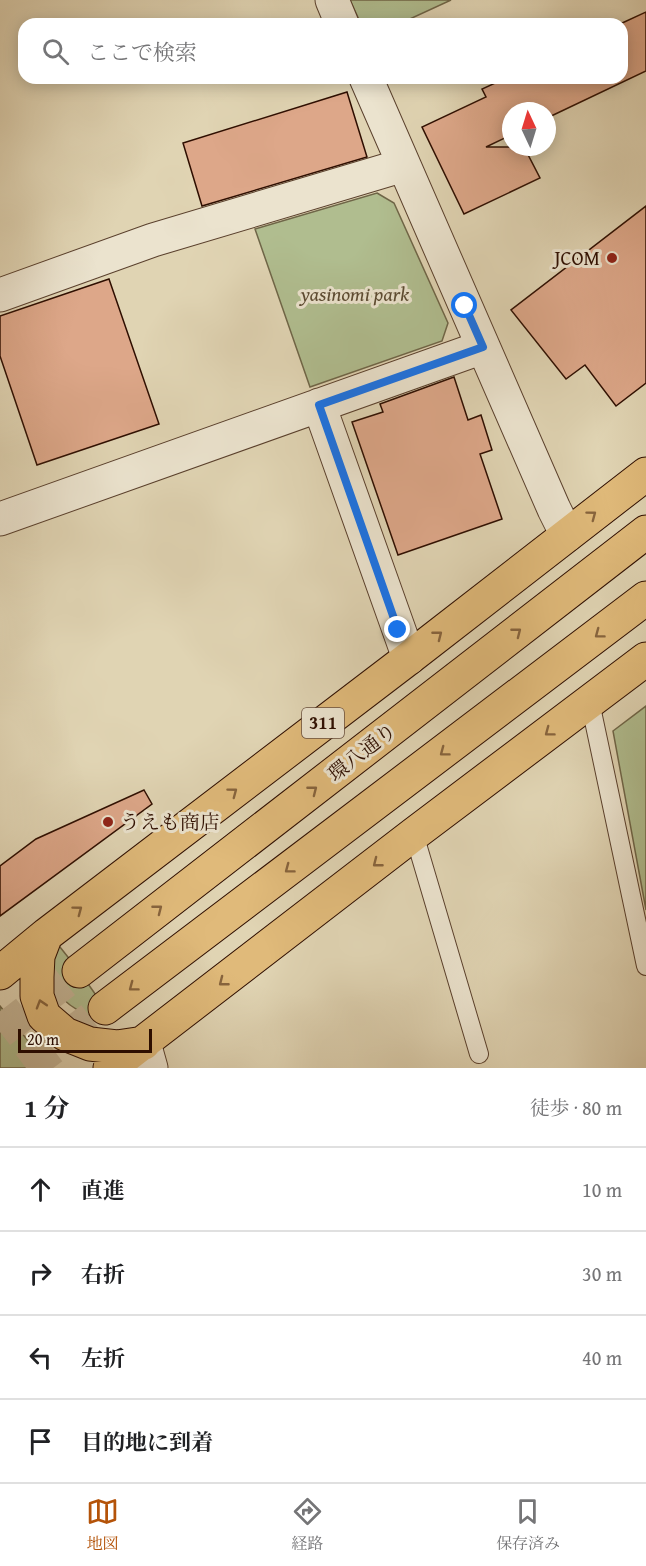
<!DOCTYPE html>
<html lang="ja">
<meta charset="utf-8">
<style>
:root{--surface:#fff;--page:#f2f2f2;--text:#202124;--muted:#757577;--line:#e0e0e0;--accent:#b45309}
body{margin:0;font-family:"Gentium Book Plus","Noto Serif JP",serif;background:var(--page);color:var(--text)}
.compass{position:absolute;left:502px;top:102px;width:54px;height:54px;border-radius:50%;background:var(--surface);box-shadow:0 3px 15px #0003;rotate:356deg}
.scale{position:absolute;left:18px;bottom:15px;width:134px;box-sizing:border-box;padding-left:6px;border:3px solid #2e0e00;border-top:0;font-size:16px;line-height:21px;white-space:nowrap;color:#2e0e00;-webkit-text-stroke:4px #ebe3ce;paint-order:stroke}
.stop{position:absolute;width:18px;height:18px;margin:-14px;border:4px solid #1a73e8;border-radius:50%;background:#fff}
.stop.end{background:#1a73e8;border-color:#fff;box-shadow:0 2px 6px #0008}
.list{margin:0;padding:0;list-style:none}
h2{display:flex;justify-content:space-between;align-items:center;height:78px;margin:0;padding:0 24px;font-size:26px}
h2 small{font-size:20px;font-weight:400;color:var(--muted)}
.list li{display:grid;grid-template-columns:39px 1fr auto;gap:18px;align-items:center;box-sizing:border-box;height:84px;padding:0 24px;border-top:2px solid var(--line)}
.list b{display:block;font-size:22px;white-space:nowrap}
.list em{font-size:20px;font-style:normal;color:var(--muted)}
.icon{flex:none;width:33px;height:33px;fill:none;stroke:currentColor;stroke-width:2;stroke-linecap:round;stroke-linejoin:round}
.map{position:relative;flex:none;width:646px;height:1068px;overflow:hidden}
.search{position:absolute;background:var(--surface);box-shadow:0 3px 15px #0003;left:18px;right:18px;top:18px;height:66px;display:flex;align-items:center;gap:15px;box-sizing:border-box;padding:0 21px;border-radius:18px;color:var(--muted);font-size:22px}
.sheet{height:414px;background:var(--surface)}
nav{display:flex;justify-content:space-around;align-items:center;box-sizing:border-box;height:84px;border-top:2px solid var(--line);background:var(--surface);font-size:16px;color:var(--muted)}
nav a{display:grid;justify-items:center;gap:3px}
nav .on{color:var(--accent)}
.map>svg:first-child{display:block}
.green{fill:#b0bd8f;stroke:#6f6648;stroke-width:1.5}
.building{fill:#dda789;stroke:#2e0e00;stroke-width:1.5}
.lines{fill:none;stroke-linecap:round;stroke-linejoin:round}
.primary-tunnel{stroke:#c5b698;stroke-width:33;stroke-dasharray:33 16;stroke-linecap:butt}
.lane-casing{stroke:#5a402d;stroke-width:20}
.street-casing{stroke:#5a402d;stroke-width:35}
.primary-casing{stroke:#2e0e00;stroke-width:35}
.lane{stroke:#ebe3ce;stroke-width:18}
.street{stroke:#ebe3ce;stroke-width:33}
.primary{stroke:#e0ba7a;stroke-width:33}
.oneway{stroke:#87643d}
.route{stroke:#1a73e8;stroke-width:8}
.poi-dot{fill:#8f2418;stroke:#ebe3ce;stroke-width:2}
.labels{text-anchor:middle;stroke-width:6;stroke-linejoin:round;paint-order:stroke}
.shield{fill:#ebe3ce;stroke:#674e3e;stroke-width:1.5}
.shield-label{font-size:18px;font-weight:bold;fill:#2e0e00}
.poi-label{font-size:20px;fill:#2e0e00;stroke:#ebe3ce;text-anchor:end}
.park-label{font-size:20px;font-style:italic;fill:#5c4b32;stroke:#ebe3ce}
.street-label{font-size:20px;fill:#2e0e00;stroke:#ebe3ce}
</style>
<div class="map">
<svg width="646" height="1068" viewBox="0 0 646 1068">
<rect width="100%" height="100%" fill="#e0d4b3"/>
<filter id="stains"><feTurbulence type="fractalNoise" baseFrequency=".00333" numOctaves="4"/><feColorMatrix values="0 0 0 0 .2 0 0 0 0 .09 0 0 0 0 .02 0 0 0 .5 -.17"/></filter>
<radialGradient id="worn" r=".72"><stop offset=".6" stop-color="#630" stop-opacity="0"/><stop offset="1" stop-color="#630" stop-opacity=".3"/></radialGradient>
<!-- green -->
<path class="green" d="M350,0H451L399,24H361Z
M377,193L394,203L448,323L442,341L310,387L255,229Z
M646,706V910L613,731Z
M56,942L79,971L105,1008L96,1018C75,1011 55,999 51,975C50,965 55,952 56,942Z
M0,1006L50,1068H0Z"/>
<!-- building -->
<path class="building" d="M646,12V71L547,118V111H511V135L486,147H524L540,178L464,214L422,127L486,97L482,89L506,78H622V24H620Z
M347,92L367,157L202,206L183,143Z
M646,206V383L616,406L585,365L566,379L511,310Z
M109,279L159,424L37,465L0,356V316Z
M454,377L468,420L481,415L492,450L480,454L502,519L398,555L352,422L383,412L380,404Z
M144,790L152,804L0,916V866L36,839Z"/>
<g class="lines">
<!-- primary-tunnel -->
<path class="primary-tunnel" d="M0,1032L79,971
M26,1068L105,1008"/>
<!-- lane casing -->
<g class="lane-casing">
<path id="lane" d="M590,702L646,966
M414,834L479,1054"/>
</g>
<!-- street casing -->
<g class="street-casing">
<path id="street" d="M332,0L342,24
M366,78L554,509L567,535
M0,295L153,240L404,165
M319,405L409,658
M0,519L483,347
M144,1043L151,1068"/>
</g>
<!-- primary casing -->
<g class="primary-casing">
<path id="primary" d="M46,935L38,956L37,977V996L44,1016L65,1034L90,1044L117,1047L144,1043
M79,971L646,532
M0,973L46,935L409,658L646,474
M105,1008L646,598
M110,1068L414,834L646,659"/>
</g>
<!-- lane -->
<use href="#lane" class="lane"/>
<!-- street -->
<use href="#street" class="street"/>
<!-- primary -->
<use href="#primary" class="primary"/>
</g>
<!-- one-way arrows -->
<defs><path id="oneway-chevron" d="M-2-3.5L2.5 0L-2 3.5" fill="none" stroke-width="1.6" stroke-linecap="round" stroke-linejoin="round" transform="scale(1.5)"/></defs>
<g class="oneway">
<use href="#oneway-chevron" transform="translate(592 515) rotate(-37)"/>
<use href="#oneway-chevron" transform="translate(517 632) rotate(-38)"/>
<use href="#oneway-chevron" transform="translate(599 634) rotate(143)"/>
<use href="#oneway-chevron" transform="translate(438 635) rotate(-38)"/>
<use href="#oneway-chevron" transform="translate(549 732) rotate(143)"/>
<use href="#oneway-chevron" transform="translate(444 752) rotate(143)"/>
<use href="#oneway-chevron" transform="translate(313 790) rotate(-38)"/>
<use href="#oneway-chevron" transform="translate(233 792) rotate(-37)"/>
<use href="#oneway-chevron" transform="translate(377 863) rotate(142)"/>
<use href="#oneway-chevron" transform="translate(289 869) rotate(143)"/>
<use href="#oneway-chevron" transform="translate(158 909) rotate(-38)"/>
<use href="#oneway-chevron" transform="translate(78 910) rotate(-37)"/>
<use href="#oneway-chevron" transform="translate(223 982) rotate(142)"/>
<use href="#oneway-chevron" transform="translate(133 987) rotate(143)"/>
<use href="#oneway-chevron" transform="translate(41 1004) rotate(-107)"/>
</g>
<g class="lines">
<!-- route -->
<path class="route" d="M398,630L319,405L483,347L465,306"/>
</g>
<!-- markers -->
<g class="poi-dot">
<circle cx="612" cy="258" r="6"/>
<circle cx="108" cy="822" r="6"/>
</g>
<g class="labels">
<!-- shield labels -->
<rect class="shield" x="302" y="708" width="42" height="30" rx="4.5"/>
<g class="shield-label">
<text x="323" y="729">311</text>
</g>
<!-- poi labels -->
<g class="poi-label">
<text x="600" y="265">JCOM</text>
<text x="120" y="829" text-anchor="start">うえも商店</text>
</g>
<!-- park labels -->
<g class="park-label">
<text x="355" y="301">yasinomi park</text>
</g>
<!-- street labels -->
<g class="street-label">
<text transform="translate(362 752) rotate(-38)" y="7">環八通り</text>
</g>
</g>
<rect width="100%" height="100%" filter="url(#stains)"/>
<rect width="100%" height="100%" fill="url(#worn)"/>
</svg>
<svg class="compass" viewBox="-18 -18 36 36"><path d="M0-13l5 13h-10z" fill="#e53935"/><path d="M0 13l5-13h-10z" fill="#757577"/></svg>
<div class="scale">20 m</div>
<div class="stop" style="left:465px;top:306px"></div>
<div class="stop end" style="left:398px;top:630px"></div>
<div class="search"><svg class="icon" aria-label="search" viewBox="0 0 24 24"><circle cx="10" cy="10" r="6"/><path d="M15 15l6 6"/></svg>ここで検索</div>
</div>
<section class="sheet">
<h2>1 分<small>徒歩 · 80 m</small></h2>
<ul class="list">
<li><svg class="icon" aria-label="ahead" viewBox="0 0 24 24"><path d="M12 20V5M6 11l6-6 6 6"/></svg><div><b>直進</b></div><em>10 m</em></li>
<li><svg class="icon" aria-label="right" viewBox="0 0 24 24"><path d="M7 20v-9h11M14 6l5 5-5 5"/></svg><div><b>右折</b></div><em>30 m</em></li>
<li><svg class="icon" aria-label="left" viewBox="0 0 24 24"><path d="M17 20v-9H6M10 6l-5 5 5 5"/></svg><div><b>左折</b></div><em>40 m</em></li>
<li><svg class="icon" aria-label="arrive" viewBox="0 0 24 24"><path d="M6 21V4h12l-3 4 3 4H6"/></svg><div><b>目的地に到着</b></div></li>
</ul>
</section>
<nav>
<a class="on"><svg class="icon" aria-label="map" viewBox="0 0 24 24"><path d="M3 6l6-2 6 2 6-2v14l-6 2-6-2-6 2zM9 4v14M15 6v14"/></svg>地図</a>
<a><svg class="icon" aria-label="directions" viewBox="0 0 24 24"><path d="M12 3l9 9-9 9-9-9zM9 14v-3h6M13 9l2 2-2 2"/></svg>経路</a>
<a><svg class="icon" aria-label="saved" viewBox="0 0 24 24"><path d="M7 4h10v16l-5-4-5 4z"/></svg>保存済み</a>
</nav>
